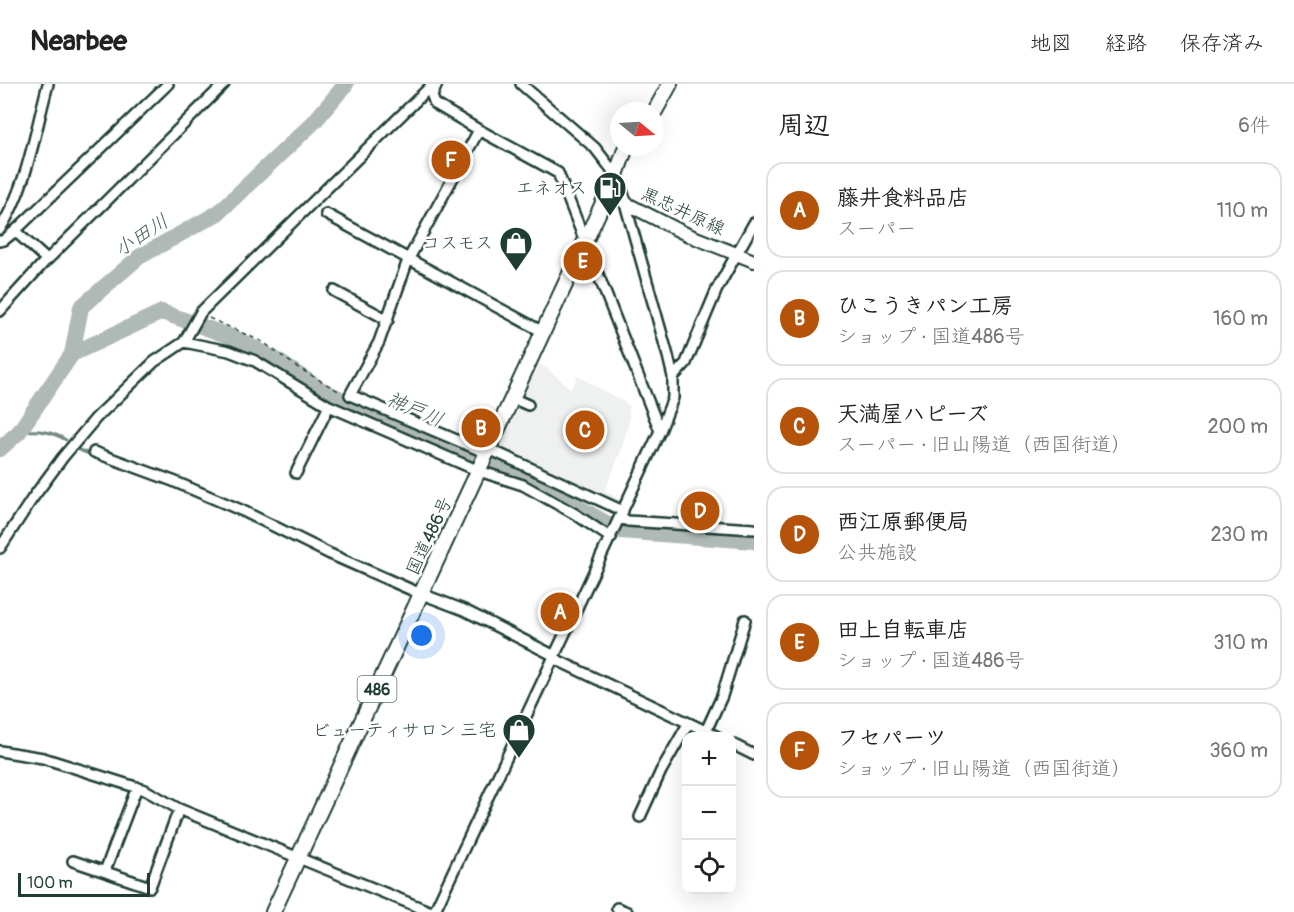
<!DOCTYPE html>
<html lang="ja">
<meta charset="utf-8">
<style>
:root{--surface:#fff;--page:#f6f6f6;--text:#222;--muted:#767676;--line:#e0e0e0;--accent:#b45309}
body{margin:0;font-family:Pangolin,"Klee One",sans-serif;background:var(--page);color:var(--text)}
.controls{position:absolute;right:18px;bottom:18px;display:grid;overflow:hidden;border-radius:12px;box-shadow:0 6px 24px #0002}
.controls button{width:54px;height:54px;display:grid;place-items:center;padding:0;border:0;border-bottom:2px solid var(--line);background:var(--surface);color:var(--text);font:30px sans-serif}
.compass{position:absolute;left:610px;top:18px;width:54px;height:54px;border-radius:50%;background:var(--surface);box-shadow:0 6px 24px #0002;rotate:108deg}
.scale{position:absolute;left:18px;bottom:15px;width:132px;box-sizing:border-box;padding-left:6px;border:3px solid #1f3d34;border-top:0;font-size:16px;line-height:21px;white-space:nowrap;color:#1f3d34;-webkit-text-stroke:4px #fff;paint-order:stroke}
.you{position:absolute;left:422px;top:552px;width:21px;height:21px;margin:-15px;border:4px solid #fff;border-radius:50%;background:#1a73e8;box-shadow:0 0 0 9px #1a73e833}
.badge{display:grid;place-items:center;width:39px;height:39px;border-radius:50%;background:var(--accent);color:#fff;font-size:20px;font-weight:700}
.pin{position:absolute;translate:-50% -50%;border:3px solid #fff;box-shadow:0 2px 6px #0006}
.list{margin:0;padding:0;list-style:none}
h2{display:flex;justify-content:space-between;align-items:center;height:78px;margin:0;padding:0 24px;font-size:26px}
h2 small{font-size:20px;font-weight:400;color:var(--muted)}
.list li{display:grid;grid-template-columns:39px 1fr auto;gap:18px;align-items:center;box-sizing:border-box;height:96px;margin:0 12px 12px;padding:0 12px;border:2px solid var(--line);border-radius:18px}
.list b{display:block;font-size:22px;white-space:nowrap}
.list p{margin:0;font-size:20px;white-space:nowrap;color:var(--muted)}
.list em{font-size:20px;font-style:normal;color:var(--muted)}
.icon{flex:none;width:33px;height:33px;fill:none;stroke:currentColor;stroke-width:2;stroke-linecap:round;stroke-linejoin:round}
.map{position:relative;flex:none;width:754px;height:828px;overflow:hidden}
header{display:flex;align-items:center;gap:36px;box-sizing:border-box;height:84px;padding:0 30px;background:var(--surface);border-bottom:2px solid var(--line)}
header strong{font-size:28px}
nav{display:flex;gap:33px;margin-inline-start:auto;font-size:21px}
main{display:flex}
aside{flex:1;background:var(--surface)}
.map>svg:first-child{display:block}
.built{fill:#eef1f0}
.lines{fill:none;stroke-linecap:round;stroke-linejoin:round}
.stream{stroke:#758883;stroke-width:3}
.river{stroke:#afbab7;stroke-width:16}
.minor-casing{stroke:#1f3d34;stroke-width:14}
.major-casing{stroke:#1f3d34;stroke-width:16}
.highway-casing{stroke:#1f3d34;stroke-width:18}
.path{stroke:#1f3d34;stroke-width:1.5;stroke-dasharray:4.5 4.5;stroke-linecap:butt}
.minor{stroke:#fff;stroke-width:9}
.major{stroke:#fff;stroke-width:12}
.highway{stroke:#fff;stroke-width:14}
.labels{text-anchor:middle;stroke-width:5;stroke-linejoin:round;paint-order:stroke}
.shield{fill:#fff;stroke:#627771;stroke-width:1.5}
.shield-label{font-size:16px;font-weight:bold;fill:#1f3d34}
.poi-label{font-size:18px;fill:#1f3d34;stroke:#fff;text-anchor:end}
.street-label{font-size:18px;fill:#1f3d34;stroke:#fff}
.water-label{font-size:20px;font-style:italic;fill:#4a625b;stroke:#fff}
</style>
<header>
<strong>Nearbee</strong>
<nav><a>地図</a><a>経路</a><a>保存済み</a></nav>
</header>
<main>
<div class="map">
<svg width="754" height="828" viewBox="0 0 754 828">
<rect width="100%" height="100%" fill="#fff"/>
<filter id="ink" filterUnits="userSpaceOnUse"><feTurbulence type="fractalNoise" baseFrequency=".0167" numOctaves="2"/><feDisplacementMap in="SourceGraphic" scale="12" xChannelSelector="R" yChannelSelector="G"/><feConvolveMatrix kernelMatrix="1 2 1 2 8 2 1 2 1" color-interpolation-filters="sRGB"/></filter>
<g filter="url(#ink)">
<!-- built -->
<path class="built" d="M535,278L548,285L571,305L578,292L629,321V338L621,366L605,407L625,418L619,432L491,371Z"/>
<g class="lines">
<!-- stream -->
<path class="stream" d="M19,348C37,345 51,347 66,356
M79,366L92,371"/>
<!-- river -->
<path class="river" d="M72,270L162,228L237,255L273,274L320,305L384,336L536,399L620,447L754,457
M0,365L19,348L72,270L81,223L139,173L218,129L314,38L346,0"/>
<!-- minor casing -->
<g class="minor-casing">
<path id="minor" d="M437,0L432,12L435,20L479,46L558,89L660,347
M521,0L595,64L616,91
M479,46L408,176L379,258L350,311L487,369
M326,130L543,248
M0,145C27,103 35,48 48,0
M15,147L47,176L224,0
M0,157L4,156L15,147L168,0
M334,207L388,236
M0,227L47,175
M184,258L229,267L255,277L329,322L479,387L523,401L575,430L611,454
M673,293L686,279L717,205L754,139
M512,314L528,321
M489,365L623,427
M94,368L173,397L243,427L330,470L414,507L464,526L551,570L559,577L716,652
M296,389L329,322
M620,434L628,437L754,445
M0,464L32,415L63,373L96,334L154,278L184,258L201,228L207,222L433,0
M706,647L722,612L745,536
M732,660L754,671
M0,667L43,674L145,706L179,725L431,828
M640,733L661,687L688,640
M73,777L150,803L179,725
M105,787L137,703
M617,824L627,828
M434,828L660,347L673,314V293L668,272L625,119"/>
</g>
<!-- major casing -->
<g class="major-casing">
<path id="major" d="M616,91L625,119L686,150L754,177"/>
</g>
<!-- highway casing -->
<g class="highway-casing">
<path id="highway" d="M655,27L670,0
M273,828L616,91L626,63"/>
</g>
<!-- path -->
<path class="path" d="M209,234L263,258L297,283L340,308"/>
<!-- minor -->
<use href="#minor" class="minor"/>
<!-- major -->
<use href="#major" class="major"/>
<!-- highway -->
<use href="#highway" class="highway"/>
</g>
</g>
<!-- icons -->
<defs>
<g id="fuel-pin" transform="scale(1.725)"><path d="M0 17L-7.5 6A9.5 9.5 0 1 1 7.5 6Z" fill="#1f3d34" stroke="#fff"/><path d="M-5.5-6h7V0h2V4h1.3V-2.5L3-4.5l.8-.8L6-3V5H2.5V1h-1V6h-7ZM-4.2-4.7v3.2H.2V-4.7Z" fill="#fff"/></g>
<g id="shop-pin" transform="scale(1.725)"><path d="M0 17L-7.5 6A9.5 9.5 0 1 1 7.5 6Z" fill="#1f3d34" stroke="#fff"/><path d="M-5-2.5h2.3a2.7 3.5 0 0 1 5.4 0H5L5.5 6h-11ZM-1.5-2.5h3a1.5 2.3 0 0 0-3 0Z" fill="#fff"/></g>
</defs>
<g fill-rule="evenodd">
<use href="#fuel-pin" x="610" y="104"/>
<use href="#shop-pin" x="516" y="159"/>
<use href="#shop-pin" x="519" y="646"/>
</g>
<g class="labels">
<!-- shield labels -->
<rect class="shield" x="357.5" y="592" width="39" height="26" rx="4.5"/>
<g class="shield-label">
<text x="377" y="611">486</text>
</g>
<!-- poi labels -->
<g class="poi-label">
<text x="587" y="110">エネオス</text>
<text x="493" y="165">コスモス</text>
<text x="496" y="652">ビューティサロン 三宅</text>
</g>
<!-- street labels -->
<g class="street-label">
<text transform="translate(683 127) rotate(25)" y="6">黒忠井原線</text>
<text transform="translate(429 452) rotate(-65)" y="6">国道486号</text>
</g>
<!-- water labels -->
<g class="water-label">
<text transform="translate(141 151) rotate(-33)" y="7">小田川</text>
<text transform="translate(415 325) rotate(23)" y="7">神戸川</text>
</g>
</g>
</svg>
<div class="controls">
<button>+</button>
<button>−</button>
<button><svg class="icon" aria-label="locate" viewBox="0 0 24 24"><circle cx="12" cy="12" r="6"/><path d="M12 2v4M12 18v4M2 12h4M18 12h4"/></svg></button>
</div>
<svg class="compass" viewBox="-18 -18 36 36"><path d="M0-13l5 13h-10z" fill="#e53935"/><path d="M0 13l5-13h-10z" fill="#767676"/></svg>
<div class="scale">100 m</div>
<div class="you"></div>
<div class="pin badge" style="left:560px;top:528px">A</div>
<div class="pin badge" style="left:481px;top:344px">B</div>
<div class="pin badge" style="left:585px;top:346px">C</div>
<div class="pin badge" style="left:700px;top:427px">D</div>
<div class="pin badge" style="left:583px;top:177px">E</div>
<div class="pin badge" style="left:451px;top:76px">F</div>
</div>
<aside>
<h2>周辺<small>6件</small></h2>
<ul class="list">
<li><span class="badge">A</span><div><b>藤井食料品店</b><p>スーパー</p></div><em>110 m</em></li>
<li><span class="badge">B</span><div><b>ひこうきパン工房</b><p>ショップ · 国道486号</p></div><em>160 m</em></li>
<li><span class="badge">C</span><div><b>天満屋ハピーズ</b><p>スーパー · 旧山陽道（西国街道）</p></div><em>200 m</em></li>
<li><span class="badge">D</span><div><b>西江原郵便局</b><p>公共施設</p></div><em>230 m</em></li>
<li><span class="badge">E</span><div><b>田上自転車店</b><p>ショップ · 国道486号</p></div><em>310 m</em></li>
<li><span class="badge">F</span><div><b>フセパーツ</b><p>ショップ · 旧山陽道（西国街道）</p></div><em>360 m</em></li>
</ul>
</aside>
</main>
